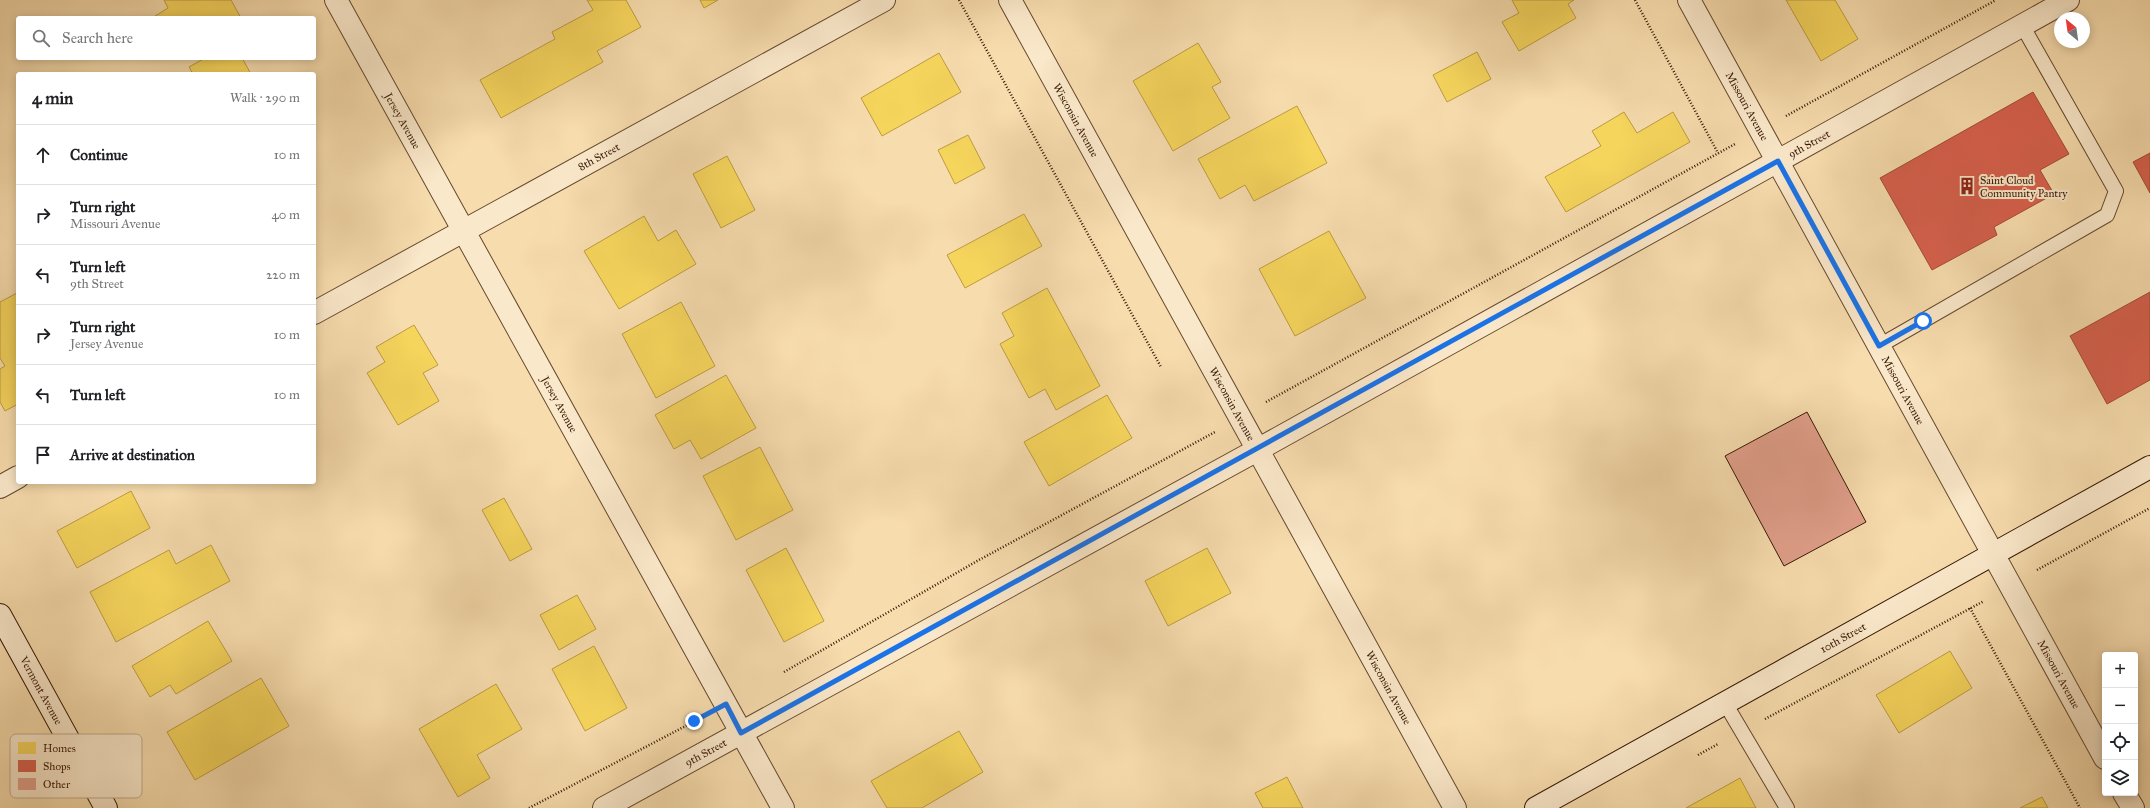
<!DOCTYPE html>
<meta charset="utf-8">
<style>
:root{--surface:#fff;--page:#f6f6f6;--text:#202124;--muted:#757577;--line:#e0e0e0}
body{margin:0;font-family:"IM FELL Great Primer",serif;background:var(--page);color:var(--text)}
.controls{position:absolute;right:12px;bottom:12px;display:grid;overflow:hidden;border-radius:4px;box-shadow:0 2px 10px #0003}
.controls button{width:36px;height:36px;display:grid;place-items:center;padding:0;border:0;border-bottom:1px solid var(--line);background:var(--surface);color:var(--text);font:20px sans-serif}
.compass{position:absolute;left:2054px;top:12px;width:36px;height:36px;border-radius:50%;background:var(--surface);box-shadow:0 2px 10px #0003;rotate:331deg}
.stop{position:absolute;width:12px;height:12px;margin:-9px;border:3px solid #1a73e8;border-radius:50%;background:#fff}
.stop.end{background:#1a73e8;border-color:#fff;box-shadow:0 1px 4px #0008}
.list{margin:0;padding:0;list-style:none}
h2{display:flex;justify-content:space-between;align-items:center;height:52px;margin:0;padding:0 16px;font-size:17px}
h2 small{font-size:13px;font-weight:400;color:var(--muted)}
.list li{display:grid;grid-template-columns:26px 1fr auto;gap:12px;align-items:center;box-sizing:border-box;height:60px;padding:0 16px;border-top:1px solid var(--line)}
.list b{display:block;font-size:15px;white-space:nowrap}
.list p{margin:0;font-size:13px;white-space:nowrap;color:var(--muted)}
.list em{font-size:13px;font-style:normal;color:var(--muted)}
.icon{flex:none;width:22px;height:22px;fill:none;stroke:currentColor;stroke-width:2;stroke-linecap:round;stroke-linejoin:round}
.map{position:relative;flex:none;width:2150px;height:808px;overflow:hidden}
.search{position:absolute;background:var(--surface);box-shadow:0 2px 10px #0003;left:16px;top:16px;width:300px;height:44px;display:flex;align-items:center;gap:10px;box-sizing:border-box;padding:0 14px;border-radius:4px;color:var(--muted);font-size:15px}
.panel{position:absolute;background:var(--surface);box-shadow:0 2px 10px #0003;left:16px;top:72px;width:300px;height:412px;border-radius:4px}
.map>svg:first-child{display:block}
.homes{fill:#f6d55c;stroke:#bc9c42}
.shops{fill:#d6604d;stroke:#a64a37}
.building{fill:#e19f8b;stroke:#361804}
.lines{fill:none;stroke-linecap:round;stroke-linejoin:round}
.lane-casing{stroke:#66492e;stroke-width:16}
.street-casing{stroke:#66492e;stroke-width:24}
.secondary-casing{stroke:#361804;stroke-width:24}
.path{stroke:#361804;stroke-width:2.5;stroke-dasharray:1 2;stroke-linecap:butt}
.lane{stroke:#fae8ca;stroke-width:14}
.street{stroke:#fae8ca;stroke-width:22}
.secondary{stroke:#fae8ca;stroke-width:22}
.route{stroke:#1a73e8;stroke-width:5}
.labels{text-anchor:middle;stroke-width:4;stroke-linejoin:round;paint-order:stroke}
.street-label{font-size:11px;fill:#361804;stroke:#fae8ca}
.poi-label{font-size:11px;fill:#361804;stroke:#fae8ca;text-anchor:start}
.key{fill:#fae8ca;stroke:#bfaa8f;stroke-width:1}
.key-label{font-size:11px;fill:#361804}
</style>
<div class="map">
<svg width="2150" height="808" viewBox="0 0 2150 808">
<rect width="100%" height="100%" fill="#f7dcad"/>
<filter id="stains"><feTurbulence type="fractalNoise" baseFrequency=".005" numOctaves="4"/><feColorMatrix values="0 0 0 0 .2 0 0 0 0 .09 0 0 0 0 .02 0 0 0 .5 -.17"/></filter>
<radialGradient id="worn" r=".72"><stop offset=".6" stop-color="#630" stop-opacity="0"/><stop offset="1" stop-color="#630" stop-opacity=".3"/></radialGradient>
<!-- homes -->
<path class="homes" d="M164,0H231L241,18H152L168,8Z
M587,0H626L641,27L597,51L603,62L501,118L480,80L555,39L552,32L593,10Z
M700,0H718L704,8Z
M1512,0H1574L1568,4L1576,18L1519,51L1502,22L1519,13Z
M1786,0H1835L1858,39L1821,61Z
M1198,43L1221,82L1212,87L1230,118L1173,151L1133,81Z
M1477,52L1491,79L1447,102L1433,75Z
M939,53L961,92L882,136L861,98Z
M205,58H242L251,74H193L189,67Z
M1297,106L1327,163L1254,201L1245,185L1220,199L1198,159Z
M1624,112L1637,133L1673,112L1690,142L1566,212L1545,177L1601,146L1592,131Z
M968,135L985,168L955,184L938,150Z
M727,156L755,210L721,228L693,174Z
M1024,214L1042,246L965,288L947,255Z
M644,216L658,241L676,230L696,264L619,309L584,251Z
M1329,231L1366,298L1295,336L1259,269Z
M1047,288L1100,386L1056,410L1045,389L1029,398L1000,344L1014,336L1002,313Z
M17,293L18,404L5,411L0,402V369L5,366L0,358V302Z
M681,302L715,366L656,398L622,334Z
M414,325L438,365L423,373L439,401L398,425L367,373L385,362L376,347Z
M726,375L756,428L701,459L690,440L674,449L655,415Z
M1107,395L1132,438L1049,486L1024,442Z
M760,447L793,510L736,540L703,476Z
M131,491L150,528L77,568L57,531Z
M504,498L532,549L510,561L482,510Z
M211,545L230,581L116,642L90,592L169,550L176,564Z
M786,548L824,621L784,642L746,570Z
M1207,548L1231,593L1168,626L1145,581Z
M577,595L596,629L559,650L540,615Z
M208,621L232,661L176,694L170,685L150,697L132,666Z
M594,646L627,708L585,731L552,669Z
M1950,651L1972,688L1899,733L1876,695Z
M261,678L289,726L195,780L167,732Z
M496,684L522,729L477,755L490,778L458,797L419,729Z
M959,731L983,772L922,808H887L871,781Z
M1287,777L1303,808H1263L1255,793Z
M1740,778L1756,808H1686Z
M2042,797L2048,808H2020Z"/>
<!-- shops -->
<path class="shops" d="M2033,92L2069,154L2040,170L2054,194L1994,227L1997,235L1932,270L1880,178Z
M2150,153V193L2133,162Z
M2150,292V380L2107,404L2070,336Z"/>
<!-- building -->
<path class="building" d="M1807,412L1866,522L1784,566L1725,456Z"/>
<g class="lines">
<!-- lane casing -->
<g class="lane-casing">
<path id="lane" d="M1879,346L2107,215L2116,191L2022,25
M1725,703L1787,808"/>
</g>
<!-- street casing -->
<g class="street-casing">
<g id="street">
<path id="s1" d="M336,0L783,808"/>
<path id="s2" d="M1010,0L1455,808"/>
<path id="s3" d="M1689,0L2105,758"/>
<path id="s4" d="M314,313L884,0"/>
<path d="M0,487L18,477"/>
<path d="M2124,793L2133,808"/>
<path id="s5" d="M604,808L1259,449L2068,0"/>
</g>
</g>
<!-- secondary casing -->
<g class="secondary-casing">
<g id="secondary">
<path id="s6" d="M0,615L106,808"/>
<path id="s7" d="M1536,808L2150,467"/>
</g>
</g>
<!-- path -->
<path class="path" d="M959,0L1161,367
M1635,0L1718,153
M1786,116L1996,0
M1266,402L1735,144
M2037,570L2150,508
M1970,608L2080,808
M784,672L979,560L1215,432
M1765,719L1984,601
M1698,755L1718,744
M529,808L699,719"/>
<!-- lane -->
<use href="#lane" class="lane"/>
<!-- street -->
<use href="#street" class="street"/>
<!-- secondary -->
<use href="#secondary" class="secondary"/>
</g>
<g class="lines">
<!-- route -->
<path class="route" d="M694,721L726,704L741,733L1778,161L1879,346L1923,321"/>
</g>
<!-- icons -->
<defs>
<g id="building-bare" transform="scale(1.38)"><path d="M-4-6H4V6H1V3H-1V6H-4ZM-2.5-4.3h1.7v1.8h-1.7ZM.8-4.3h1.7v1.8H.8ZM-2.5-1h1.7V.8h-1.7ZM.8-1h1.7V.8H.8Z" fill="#8f2418" stroke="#fae8ca" stroke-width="2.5" paint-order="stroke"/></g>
</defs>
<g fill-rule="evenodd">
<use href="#building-bare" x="1967" y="186"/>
</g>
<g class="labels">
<!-- street labels -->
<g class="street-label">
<text dy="4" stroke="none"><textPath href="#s3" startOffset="121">Missouri Avenue</textPath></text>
<text dy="4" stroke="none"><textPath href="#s2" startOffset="137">Wisconsin Avenue</textPath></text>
<text dy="4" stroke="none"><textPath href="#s1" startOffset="138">Jersey Avenue</textPath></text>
<text dy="4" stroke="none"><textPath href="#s5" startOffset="1376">9th Street</textPath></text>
<text dy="4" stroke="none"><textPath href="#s4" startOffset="325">8th Street</textPath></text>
<text dy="4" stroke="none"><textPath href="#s3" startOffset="445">Missouri Avenue</textPath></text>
<text dy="4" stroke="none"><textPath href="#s2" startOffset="461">Wisconsin Avenue</textPath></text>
<text dy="4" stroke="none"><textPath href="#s1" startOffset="462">Jersey Avenue</textPath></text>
<text dy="4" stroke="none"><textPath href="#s7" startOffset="351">10th Street</textPath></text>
<text dy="4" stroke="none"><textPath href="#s3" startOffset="769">Missouri Avenue</textPath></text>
<text dy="4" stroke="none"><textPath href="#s2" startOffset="785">Wisconsin Avenue</textPath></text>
<text dy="4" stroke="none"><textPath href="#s6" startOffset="86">Vermont Avenue</textPath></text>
<text dy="4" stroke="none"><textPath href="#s5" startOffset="116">9th Street</textPath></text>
</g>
<!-- poi labels -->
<g class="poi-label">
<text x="1980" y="184">Saint Cloud<tspan x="1980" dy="13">Community Pantry</tspan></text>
</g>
</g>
<!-- legend -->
<rect x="10" y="734" width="132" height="64" rx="6" class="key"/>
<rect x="18" y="742" width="18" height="12" fill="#f6d55c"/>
<rect x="18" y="760" width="18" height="12" fill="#d6604d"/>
<rect x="18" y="778" width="18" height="12" fill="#e19f8b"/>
<g class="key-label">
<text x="43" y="752">Homes</text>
<text x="43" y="770">Shops</text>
<text x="43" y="788">Other</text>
</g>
<rect width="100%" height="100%" filter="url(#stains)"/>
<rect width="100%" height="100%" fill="url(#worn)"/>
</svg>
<div class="controls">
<button>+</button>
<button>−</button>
<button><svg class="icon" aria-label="locate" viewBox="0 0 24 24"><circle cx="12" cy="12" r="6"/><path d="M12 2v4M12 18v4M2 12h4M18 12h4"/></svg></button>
<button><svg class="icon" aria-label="layers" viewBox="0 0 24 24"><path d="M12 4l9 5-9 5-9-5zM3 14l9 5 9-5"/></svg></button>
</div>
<svg class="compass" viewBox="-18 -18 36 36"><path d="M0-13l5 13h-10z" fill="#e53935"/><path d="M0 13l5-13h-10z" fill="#757577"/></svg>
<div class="stop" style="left:1923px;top:321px"></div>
<div class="stop end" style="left:694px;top:721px"></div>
<div class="search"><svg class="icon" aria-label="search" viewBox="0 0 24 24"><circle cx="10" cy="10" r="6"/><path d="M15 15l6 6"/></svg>Search here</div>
<section class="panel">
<h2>4 min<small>Walk · 290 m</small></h2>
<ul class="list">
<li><svg class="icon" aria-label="ahead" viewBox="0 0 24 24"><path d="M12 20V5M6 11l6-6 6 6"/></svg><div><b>Continue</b></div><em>10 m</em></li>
<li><svg class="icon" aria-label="right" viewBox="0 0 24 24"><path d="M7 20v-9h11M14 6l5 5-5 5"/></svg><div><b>Turn right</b><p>Missouri Avenue</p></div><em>40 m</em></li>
<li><svg class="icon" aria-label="left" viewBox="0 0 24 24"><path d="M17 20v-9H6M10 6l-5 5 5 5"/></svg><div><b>Turn left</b><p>9th Street</p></div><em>220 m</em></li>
<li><svg class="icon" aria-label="right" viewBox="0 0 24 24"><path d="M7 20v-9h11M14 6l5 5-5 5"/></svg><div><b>Turn right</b><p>Jersey Avenue</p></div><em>10 m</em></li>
<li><svg class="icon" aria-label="left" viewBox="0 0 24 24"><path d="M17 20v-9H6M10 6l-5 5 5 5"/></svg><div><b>Turn left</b></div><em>10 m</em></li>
<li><svg class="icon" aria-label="arrive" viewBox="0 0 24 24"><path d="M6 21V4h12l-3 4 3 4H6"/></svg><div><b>Arrive at destination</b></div></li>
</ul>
</section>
</div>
